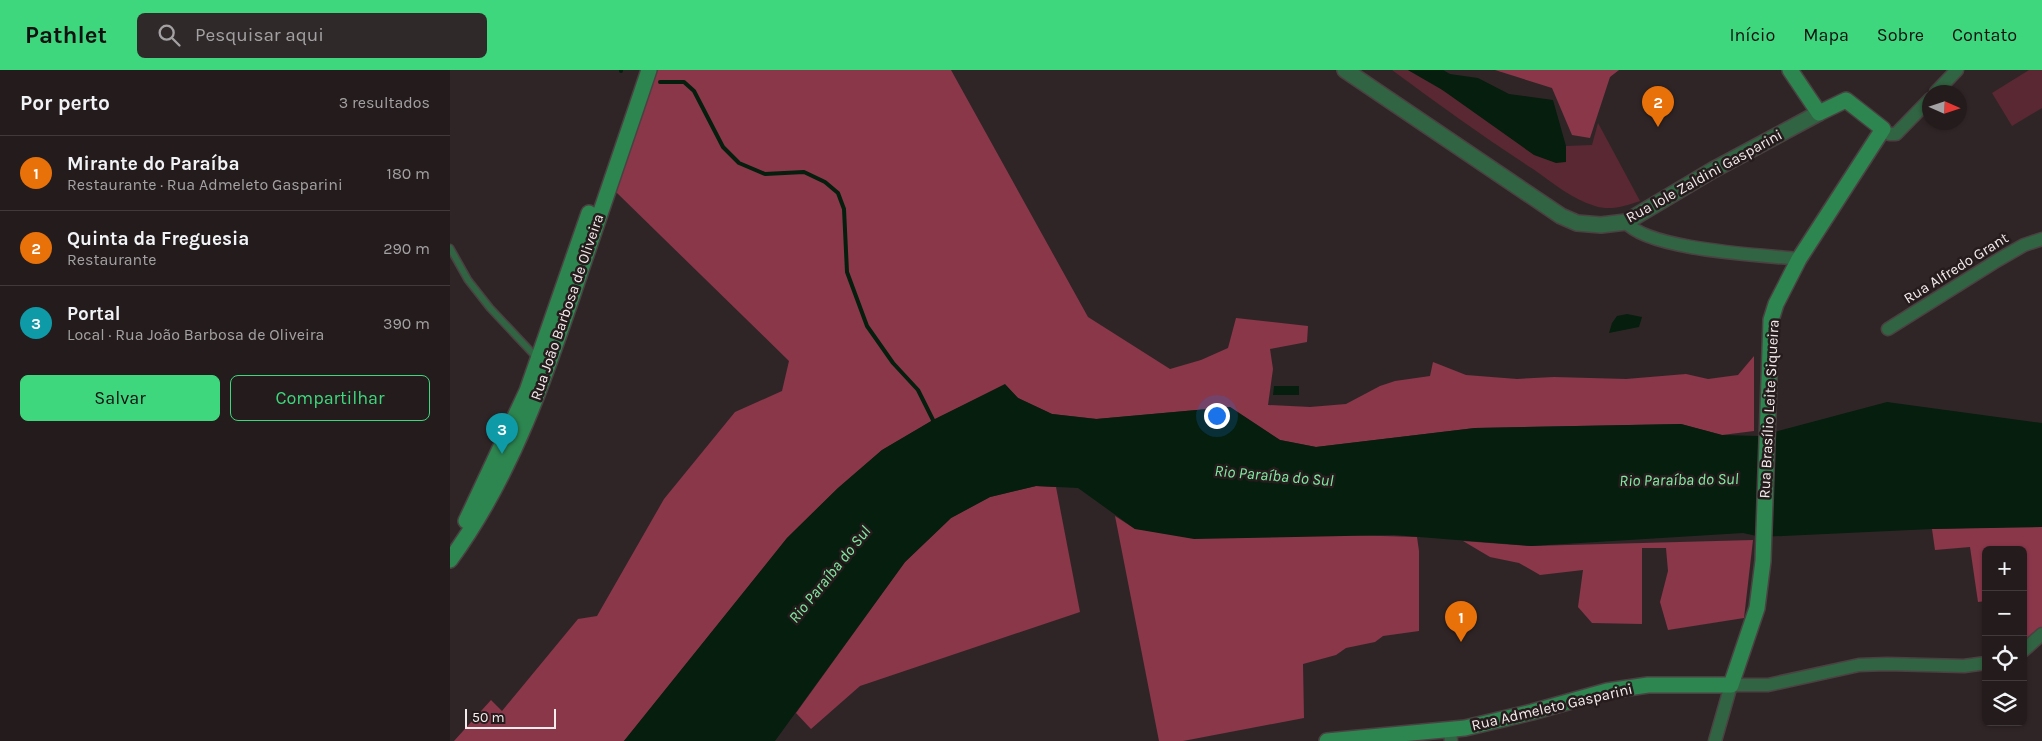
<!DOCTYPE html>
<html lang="pt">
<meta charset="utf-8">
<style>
:root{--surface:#241c1c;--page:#302929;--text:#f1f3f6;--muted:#a3a1a3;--line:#413a3b;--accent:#3fd77d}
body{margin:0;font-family:Karla,sans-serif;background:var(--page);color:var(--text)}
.controls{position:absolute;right:15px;bottom:15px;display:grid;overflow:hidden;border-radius:8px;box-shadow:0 1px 4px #0004}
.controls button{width:45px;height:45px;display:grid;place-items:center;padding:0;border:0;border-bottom:1px solid var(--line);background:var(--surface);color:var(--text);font:25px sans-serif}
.compass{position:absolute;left:1472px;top:15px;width:45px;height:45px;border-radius:50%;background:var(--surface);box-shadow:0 1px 4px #0004;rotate:93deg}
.scale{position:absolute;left:15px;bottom:12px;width:91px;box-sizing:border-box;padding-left:5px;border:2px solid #f3ecec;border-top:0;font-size:14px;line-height:18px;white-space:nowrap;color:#f3ecec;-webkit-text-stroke:4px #261b1d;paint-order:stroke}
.you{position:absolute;left:766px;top:345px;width:18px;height:18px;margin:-12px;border:4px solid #fff;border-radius:50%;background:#1a73e8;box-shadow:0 0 0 8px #1a73e833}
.badge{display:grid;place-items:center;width:32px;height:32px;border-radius:50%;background:var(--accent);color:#fff;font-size:16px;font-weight:700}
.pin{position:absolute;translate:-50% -41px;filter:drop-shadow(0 1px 2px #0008)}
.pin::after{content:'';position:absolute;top:26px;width:18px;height:15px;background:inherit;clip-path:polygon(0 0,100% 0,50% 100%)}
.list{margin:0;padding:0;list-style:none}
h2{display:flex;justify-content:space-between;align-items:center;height:65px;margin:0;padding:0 20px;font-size:21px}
h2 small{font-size:16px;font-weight:400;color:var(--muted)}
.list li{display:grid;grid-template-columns:32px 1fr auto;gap:15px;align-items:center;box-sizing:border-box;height:75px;padding:0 20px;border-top:1px solid var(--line)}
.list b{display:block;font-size:19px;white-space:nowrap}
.list p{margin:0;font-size:16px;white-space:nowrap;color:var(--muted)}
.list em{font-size:16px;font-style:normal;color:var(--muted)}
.actions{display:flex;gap:10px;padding:15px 20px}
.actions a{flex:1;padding:11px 0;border:1px solid var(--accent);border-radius:8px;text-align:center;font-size:18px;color:var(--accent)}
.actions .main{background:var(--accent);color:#111}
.icon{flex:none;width:28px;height:28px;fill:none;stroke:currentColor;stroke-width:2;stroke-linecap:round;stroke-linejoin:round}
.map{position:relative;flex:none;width:1592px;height:671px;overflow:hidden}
header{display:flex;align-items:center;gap:30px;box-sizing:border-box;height:70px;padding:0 25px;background:var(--accent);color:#111}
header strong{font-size:24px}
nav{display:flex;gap:28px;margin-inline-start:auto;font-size:18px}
.search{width:350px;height:45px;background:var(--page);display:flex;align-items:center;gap:12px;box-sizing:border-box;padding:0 18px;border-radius:8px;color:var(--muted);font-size:19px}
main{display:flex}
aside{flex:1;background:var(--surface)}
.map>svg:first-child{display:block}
.green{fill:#5a2832}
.forest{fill:#8a374a}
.water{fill:#051e0e}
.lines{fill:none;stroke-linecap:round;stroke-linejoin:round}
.stream{stroke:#051e0e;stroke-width:4}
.service-casing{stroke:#4b4142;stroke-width:9}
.minor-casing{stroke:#4b4142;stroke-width:15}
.tertiary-casing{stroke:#4b4142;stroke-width:18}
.secondary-casing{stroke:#4b4142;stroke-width:18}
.service{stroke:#316442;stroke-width:6}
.minor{stroke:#316442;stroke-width:12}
.tertiary{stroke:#316442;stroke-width:15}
.secondary{stroke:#2d854f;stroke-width:15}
.labels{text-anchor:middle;stroke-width:5;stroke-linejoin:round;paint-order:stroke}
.street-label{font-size:15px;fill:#f3ecec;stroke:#261b1d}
.water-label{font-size:16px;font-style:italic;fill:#80eca2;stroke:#261b1d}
</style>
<header>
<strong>Pathlet</strong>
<div class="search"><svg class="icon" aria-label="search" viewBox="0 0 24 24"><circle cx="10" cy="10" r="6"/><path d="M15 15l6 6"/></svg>Pesquisar aqui</div>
<nav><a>Início</a><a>Mapa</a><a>Sobre</a><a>Contato</a></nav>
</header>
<main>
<aside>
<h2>Por perto<small>3 resultados</small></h2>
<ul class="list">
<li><span class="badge" style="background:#e8710a">1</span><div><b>Mirante do Paraíba</b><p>Restaurante · Rua Admeleto Gasparini</p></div><em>180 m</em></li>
<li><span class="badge" style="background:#e8710a">2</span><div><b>Quinta da Freguesia</b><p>Restaurante</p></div><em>290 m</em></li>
<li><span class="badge" style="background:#0f9aa8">3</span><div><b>Portal</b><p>Local · Rua João Barbosa de Oliveira</p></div><em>390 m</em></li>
</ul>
<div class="actions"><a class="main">Salvar</a><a>Compartilhar</a></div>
</aside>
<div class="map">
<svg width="1592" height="671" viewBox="0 0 1592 671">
<rect width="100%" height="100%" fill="#302526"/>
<!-- green -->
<path class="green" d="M942,0H958L1116,92V76L1142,75L1148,53L1190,131C1176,136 1160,141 1145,136C1122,129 1103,113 1083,99C1035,68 988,34 942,0Z
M1579,0H1592V38L1562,56L1542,23Z"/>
<!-- forest -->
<path class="forest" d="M206,0H501L638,247L720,299L751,290L778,278L786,248L858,256L857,272L820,279L823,299L818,335L860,337L896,334L930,316L945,311L980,306L983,292L1016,305L1067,309L1104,307L1176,309L1236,304L1258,309L1288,305L1304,286V361L1272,365L1231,354L1025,358L866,377L830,370L780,337L647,349L602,344L568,328L555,315L483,350L432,380L388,418L337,468L174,671H4L41,630L52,641L128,549L147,546L214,429L285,342L332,321L339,291L166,122Z
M1045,0H1169L1160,7L1140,68L1122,65L1102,18Z
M586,416L606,417L630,542L410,616L361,659L346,643L455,492L501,448L540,427Z
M665,446L685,459L967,467L969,481V561L933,566L925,572L896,578L886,585L853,594L854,648L733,671H709Z
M1592,456V563L1573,580V480H1536V531L1528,532L1520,477L1485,480L1482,459Z
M1303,470L1294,548L1218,560L1210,532L1218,501L1216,478H1192V554L1142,553L1128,537L1133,500L1090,505L1069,493L1040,487L1013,471L1081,476Z"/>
<!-- water -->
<path class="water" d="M958,0H993L1000,4L1028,8L1059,24L1103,30L1116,76V92L1106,93L1084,85L991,19Z
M1177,244L1192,247L1189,257L1159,263L1162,253L1167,246Z
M555,314L568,328L602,344L646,349L780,337L830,370L866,377L1025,358L1231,354L1272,365L1309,366L1437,332L1592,353V457L1482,459L1311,467L1293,463L1081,476L944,465L744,469L685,459L628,418L586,416L540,427L501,448L455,492L325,671H174L337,468L388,418L432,380L483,350Z
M824,316H849V325H823Z"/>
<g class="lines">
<!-- stream -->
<path class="stream" d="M171,0V1
M210,12H234L244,21L273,77L289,93L315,104L354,102L375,112L388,123L394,139L397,202L417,256L443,293L468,320L483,350"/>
<!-- service casing -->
<g class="service-casing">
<path id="service" d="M0,178L18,210L40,238L87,288"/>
</g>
<!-- minor casing -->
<g class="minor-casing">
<path id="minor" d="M1486,22L1507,0
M1433,59L1439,64H1446L1480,29
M1176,152C1197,180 1313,185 1349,189
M1438,259L1548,190L1574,175L1592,169
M1573,581L1592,564
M1000,659L1001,671
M1265,671L1281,615H1318L1409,595L1437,594L1514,596L1536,593"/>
</g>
<!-- tertiary casing -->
<g class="tertiary-casing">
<path id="tertiary" d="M895,0L1111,146L1127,153L1151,155L1176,152L1263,100L1369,43"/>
</g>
<!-- secondary casing -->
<g class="secondary-casing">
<path id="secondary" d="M16,451L77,321L139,143
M0,490C64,403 98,299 132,197C154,132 177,66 199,0
M877,671L1015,658L1082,642L1157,621L1198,615H1281L1307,538L1313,491L1321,250L1326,234L1349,189L1433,59L1396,30L1369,43L1340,0"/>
</g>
<!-- service -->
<use href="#service" class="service"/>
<!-- minor -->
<use href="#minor" class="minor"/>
<!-- tertiary -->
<use href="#tertiary" class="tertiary"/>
<!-- secondary -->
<use href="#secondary" class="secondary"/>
</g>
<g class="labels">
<!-- street labels -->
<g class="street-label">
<text transform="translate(1254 106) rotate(-29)" y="5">Rua Iole Zaldini Gasparini</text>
<text transform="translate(1506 198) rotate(-32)" y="5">Rua Alfredo Grant</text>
<text transform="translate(117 237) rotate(-71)" y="5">Rua João Barbosa de Oliveira</text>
<text transform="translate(1319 339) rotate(-87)" y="5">Rua Brasílio Leite Siqueira</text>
<text transform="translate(1102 637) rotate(-13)" y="5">Rua Admeleto Gasparini</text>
</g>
<!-- water labels -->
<g class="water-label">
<text transform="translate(824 405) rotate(5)" y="6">Rio Paraíba do Sul</text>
<text transform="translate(1229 409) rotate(-1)" y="6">Rio Paraíba do Sul</text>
<text transform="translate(379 504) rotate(-51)" y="6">Rio Paraíba do Sul</text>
</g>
</g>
</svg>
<div class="controls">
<button>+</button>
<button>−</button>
<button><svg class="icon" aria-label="locate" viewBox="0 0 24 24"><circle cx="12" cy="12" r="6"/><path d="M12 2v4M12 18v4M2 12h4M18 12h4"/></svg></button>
<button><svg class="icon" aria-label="layers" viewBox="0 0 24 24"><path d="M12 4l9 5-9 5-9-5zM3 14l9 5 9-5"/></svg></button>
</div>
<svg class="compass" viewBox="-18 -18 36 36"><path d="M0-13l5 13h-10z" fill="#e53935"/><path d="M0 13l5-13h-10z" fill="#a3a1a3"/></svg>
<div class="scale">50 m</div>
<div class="you"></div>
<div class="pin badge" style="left:1011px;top:572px;background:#e8710a">1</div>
<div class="pin badge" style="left:1208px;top:57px;background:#e8710a">2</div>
<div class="pin badge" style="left:52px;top:384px;background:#0f9aa8">3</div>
</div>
</main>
